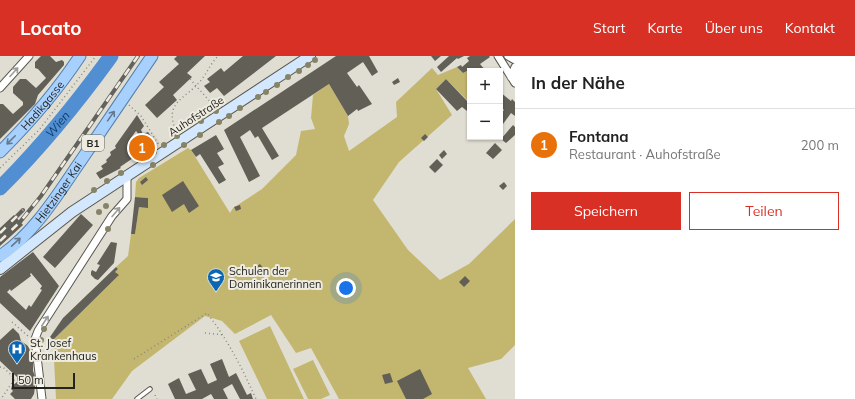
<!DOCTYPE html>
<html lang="de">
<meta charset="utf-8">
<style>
:root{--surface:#fff;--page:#f6f6f6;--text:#222;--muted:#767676;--line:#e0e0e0;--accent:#d93025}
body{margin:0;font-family:Mulish,sans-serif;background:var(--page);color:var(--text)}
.controls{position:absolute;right:12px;top:12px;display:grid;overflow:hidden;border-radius:0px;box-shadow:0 1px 3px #0004}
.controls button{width:36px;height:36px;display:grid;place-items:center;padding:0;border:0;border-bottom:1px solid var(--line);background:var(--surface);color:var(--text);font:20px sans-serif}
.scale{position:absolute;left:12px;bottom:10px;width:63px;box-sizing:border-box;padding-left:4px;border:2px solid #23221e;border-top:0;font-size:11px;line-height:14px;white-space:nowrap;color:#23221e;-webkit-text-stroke:3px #eeece0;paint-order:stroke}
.you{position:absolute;left:346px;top:232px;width:14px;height:14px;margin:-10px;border:3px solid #fff;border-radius:50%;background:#1a73e8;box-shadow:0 0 0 6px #1a73e833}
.badge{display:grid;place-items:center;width:26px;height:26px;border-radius:50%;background:var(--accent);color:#fff;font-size:13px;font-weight:700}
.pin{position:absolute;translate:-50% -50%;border:2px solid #fff;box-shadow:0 1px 4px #0006}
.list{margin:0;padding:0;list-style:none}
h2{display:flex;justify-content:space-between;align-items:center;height:52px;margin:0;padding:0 16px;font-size:17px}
h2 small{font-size:13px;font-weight:400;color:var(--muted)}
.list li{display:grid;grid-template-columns:26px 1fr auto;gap:12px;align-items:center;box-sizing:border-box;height:72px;padding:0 16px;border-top:1px solid var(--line)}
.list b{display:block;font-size:15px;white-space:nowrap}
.list p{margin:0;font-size:13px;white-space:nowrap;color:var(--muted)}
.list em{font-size:13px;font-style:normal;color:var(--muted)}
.actions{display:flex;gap:8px;padding:12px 16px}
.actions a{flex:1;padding:9px 0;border:1px solid var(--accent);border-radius:0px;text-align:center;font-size:14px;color:var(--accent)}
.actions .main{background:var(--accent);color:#fff}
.map{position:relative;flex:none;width:515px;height:343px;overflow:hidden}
header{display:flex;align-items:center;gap:24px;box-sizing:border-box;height:56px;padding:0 20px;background:var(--accent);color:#fff}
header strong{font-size:19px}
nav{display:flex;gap:22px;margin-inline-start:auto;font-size:14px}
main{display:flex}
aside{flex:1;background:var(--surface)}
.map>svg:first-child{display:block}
.green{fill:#c3b66f}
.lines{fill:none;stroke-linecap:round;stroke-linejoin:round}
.river{stroke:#518fd2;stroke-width:15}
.building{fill:#615f56;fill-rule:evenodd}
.lane-casing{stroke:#59574e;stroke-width:5.5}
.street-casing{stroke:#59574e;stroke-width:9}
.secondary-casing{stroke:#59574e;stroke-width:12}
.primary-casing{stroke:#527fae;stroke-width:13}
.path{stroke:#8a8881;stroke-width:1.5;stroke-dasharray:1 3;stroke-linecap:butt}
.lane{stroke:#fff;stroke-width:3.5}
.street{stroke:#fff;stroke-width:7}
.secondary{stroke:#d3e8fe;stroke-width:10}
.primary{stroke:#a7d0fd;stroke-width:11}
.rail-casing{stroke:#63625c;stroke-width:4}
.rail{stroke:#eeece0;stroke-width:2.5;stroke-dasharray:8;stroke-linecap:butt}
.tree{fill:#878367}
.oneway{stroke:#9c9c9a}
.oneway2{stroke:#65798e}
.labels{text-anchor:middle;stroke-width:4;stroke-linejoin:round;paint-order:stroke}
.shield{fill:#eeece0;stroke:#605f58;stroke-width:1}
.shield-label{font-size:10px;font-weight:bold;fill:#23221e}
.street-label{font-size:11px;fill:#23221e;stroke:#eeece0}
.poi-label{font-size:11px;fill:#23221e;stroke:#eeece0;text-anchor:start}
.water-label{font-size:12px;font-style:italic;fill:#0f3c68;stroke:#eeece0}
</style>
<header>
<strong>Locato</strong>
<nav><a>Start</a><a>Karte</a><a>Über uns</a><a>Kontakt</a></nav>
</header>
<main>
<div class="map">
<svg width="515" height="343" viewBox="0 0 515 343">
<rect width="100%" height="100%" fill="#e0ded3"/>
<!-- green -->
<path class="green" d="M457,11L463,17L467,15L470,19V43L468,45L446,23L436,33L452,59L399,106L373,144L408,194L440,224L469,208L515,163V289L501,303L468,312L486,343H339L311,292L296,297L271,259L235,278L222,265L205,260L132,315L112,343H56L53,284L118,220L115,216L118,213L116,211L128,200L131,178H135L139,151H148V142L135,141L136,126L139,122L188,92L191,94L230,157L233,152L262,133L296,99L301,75L315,73L311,62L313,39L329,28L348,60L349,68L344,80L349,95L397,61L396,46L432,12L438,19Z
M270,270L304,343H267L239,285Z
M313,304L330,339L321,343H308L293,313Z"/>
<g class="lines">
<!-- river -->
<path class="river" id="s1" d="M0,132C41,91 77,47 111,0"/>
</g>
<!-- building -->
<path class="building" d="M41,0H50L56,6L62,4L64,6V9L38,39L35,48L0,83V48H3L13,58L23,49V46L13,37V31L20,23H26L36,32L46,22L38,13L35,12V6Z
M177,0H205L187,17L192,21L173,39L177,44L157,62L145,49L164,31L159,26L179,8L174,3Z
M243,0H276L224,40L217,32L210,37L204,30L210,26L207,23L221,12L224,16Z
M336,0H369L378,16L372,20L363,6L347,17L357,31L359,29L372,48L358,55L357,53L348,60L329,28L262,72L279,100L272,104L258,80L255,82L250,74L240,81L260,120L249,126L224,74Z
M431,0H441L435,5Z
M449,0H464L458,3L457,2L441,16L437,11Z
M470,0H489L490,1L480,8L486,15H470V19L467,15L463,17L457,11L461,9L462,11L469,5L467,2Z
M398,22L400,26L394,29L392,26Z
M446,23L468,46L470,43V53L467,55L462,51L457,55L436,33Z
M500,36L511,45L512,43L515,46V60L511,57L503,68L500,66V59L504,54L500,50Z
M137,59L144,70L141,74L143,78L148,76L155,87L120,111L121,112L100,123L96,117L103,113L101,110L107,106L106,104L111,99L110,96L116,92L115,90ZM136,75L141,81L132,87L130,83Z
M513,69L515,71V79L506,87L501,83Z
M425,78L428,81L424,85L421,82Z
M216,79L224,93L217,97L224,108L218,111L226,124L219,128L200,98L196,101L191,94Z
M495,87L502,94L493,103L486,97Z
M444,94L447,98L442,103L439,99Z
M437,103L443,109L435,117L429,111Z
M146,121L148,124L142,129L140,126Z
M183,125L199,150L189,157L184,148L172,156L162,139Z
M504,126L507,130L503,134L499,130Z
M135,141L148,142V152L139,151L135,178H131Z
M240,149L241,153L236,155L234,151Z
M81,158L93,169L55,212L43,201Z
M14,159L23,169L0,190V172Z
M111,186L117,187L114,207L98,224L95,223L91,219V216L92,214L96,216L100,209L97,208Z
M33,196L59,230L30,275L0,247V221ZM31,217L42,230L40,233L42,234L31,251L29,249L26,254L7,236L10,233L11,235L31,220L30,218Z
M260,208L263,212L257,216L255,212Z
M116,211L118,213L115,216L119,219L53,284L50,281L63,262Z
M465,220L470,225L464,231L459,226Z
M13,272L19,278L21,285L28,290L33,301V315L36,323L34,338L31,343H15L10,338L13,335L11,333L12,330L17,326V321L0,305V284Z
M222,303L229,321L236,317L247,339L251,337L253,343H240L232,328L223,333L228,343H214L211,338L202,343H175L168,328L179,322L186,338L196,334L188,318L201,313L208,328L217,324L210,308Z
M420,313L432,338L423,343H406L397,325Z
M390,317L393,326L385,328L382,319Z"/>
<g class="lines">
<!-- lane casing -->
<g class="lane-casing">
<path id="lane" d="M137,343L150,333"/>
</g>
<!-- street casing -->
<g class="street-casing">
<path id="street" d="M498,0L515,27
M508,0L515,4
M511,21L515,11
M0,32L29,0
M42,343L35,283L38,275L112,160L127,143V120"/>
</g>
<!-- secondary casing -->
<g class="secondary-casing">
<path id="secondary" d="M0,213L72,156L310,0"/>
</g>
<!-- primary casing -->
<g class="primary-casing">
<g id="primary">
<path id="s2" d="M0,96C30,66 57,35 80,0"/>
<path id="s3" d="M0,200C35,177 59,136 82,103C105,69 129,34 152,0"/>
</g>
</g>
<!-- path -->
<path class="path" d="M190,23L215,51
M129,49L141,60L159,89
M177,77C162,45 186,44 202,23C208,15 211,7 218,0
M0,112L39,74L96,0
M12,266L28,280
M205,277L224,279
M134,303L207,257C228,284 242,312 256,343
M0,311H3L13,321L14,324L1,343
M155,339L157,343"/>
<!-- lane -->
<use href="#lane" class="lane"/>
<!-- street -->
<use href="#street" class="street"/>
<!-- secondary -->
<use href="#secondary" class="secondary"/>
<!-- primary -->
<use href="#primary" class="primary"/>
<!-- rail casing -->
<g class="rail-casing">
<path id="rail" d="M0,177L23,154
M0,185L20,166L41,140L138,0"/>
</g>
<!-- rail -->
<use href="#rail" class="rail"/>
</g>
<!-- trees -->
<g class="tree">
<circle cx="315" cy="4" r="3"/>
<circle cx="308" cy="9" r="3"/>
<circle cx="299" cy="15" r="3"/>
<circle cx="288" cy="21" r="3"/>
<circle cx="277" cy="29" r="3"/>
<circle cx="266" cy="36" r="3"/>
<circle cx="258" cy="41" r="3"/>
<circle cx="240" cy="52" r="3"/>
<circle cx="216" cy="55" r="3"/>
<circle cx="229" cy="60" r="3"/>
<circle cx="201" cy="65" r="3"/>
<circle cx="219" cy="66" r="3"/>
<circle cx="200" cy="79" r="3"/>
<circle cx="177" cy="80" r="3"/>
<circle cx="164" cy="89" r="3"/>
<circle cx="184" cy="89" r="3"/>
<circle cx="154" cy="96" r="3"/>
<circle cx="147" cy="100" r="3"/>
<circle cx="141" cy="104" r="3"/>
<circle cx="153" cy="109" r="3"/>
<circle cx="121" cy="117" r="3"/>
<circle cx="107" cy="125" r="3"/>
<circle cx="94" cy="134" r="3"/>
<circle cx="106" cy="150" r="3"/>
<circle cx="99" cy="156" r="3"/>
<circle cx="108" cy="173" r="3"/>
<circle cx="44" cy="273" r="3"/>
<circle cx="41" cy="284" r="3"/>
</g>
<!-- one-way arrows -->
<defs><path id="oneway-shaft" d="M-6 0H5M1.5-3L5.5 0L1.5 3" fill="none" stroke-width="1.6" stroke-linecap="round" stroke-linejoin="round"/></defs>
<g class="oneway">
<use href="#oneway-shaft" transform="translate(14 16) rotate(-48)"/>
<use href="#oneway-shaft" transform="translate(116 156) rotate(-49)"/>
<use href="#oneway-shaft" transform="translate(45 265) rotate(-57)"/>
</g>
<g class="oneway2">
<use href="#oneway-shaft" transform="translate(111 60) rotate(-55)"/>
<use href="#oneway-shaft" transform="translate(11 84) rotate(135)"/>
<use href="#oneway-shaft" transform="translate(16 186) rotate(-43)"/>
</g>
<!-- icons -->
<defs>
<g id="school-pin" transform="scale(0.9)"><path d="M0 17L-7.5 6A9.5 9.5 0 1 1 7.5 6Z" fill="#0b66b3" stroke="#eeece0"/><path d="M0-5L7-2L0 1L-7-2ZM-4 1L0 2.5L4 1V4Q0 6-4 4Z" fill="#fff"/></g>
<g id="hospital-pin" transform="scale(0.9)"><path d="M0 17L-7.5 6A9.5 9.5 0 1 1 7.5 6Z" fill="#0b66b3" stroke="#eeece0"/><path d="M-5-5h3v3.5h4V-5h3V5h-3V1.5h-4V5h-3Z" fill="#fff"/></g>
</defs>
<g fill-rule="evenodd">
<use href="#school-pin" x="216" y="221"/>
<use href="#hospital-pin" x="17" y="293"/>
</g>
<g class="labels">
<!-- shield labels -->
<rect class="shield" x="82" y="79" width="22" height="16" rx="3"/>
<g class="shield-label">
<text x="93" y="91">B1</text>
</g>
<!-- street labels -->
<g class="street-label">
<text dy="4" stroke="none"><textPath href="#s2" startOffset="63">Hadikgasse</textPath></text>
<text transform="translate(196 60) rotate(-33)" y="4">Auhofstraße</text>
<text dy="4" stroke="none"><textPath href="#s3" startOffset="87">Hietzinger Kai</textPath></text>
</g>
<!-- poi labels -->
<g class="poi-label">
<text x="229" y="219">Schulen der<tspan x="229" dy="13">Dominikanerinnen</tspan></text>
<text x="30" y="291">St. Josef<tspan x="30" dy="13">Krankenhaus</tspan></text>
</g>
<!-- water labels -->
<g class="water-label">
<text dy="4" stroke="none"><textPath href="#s1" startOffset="86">Wien</textPath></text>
</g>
</g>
</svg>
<div class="controls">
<button>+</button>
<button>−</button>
</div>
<div class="scale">50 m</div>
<div class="you"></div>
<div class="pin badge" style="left:142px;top:92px;background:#e8710a">1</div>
</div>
<aside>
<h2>In der Nähe<small></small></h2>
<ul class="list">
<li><span class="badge" style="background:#e8710a">1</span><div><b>Fontana</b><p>Restaurant · Auhofstraße</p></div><em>200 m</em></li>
</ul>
<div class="actions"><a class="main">Speichern</a><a>Teilen</a></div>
</aside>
</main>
